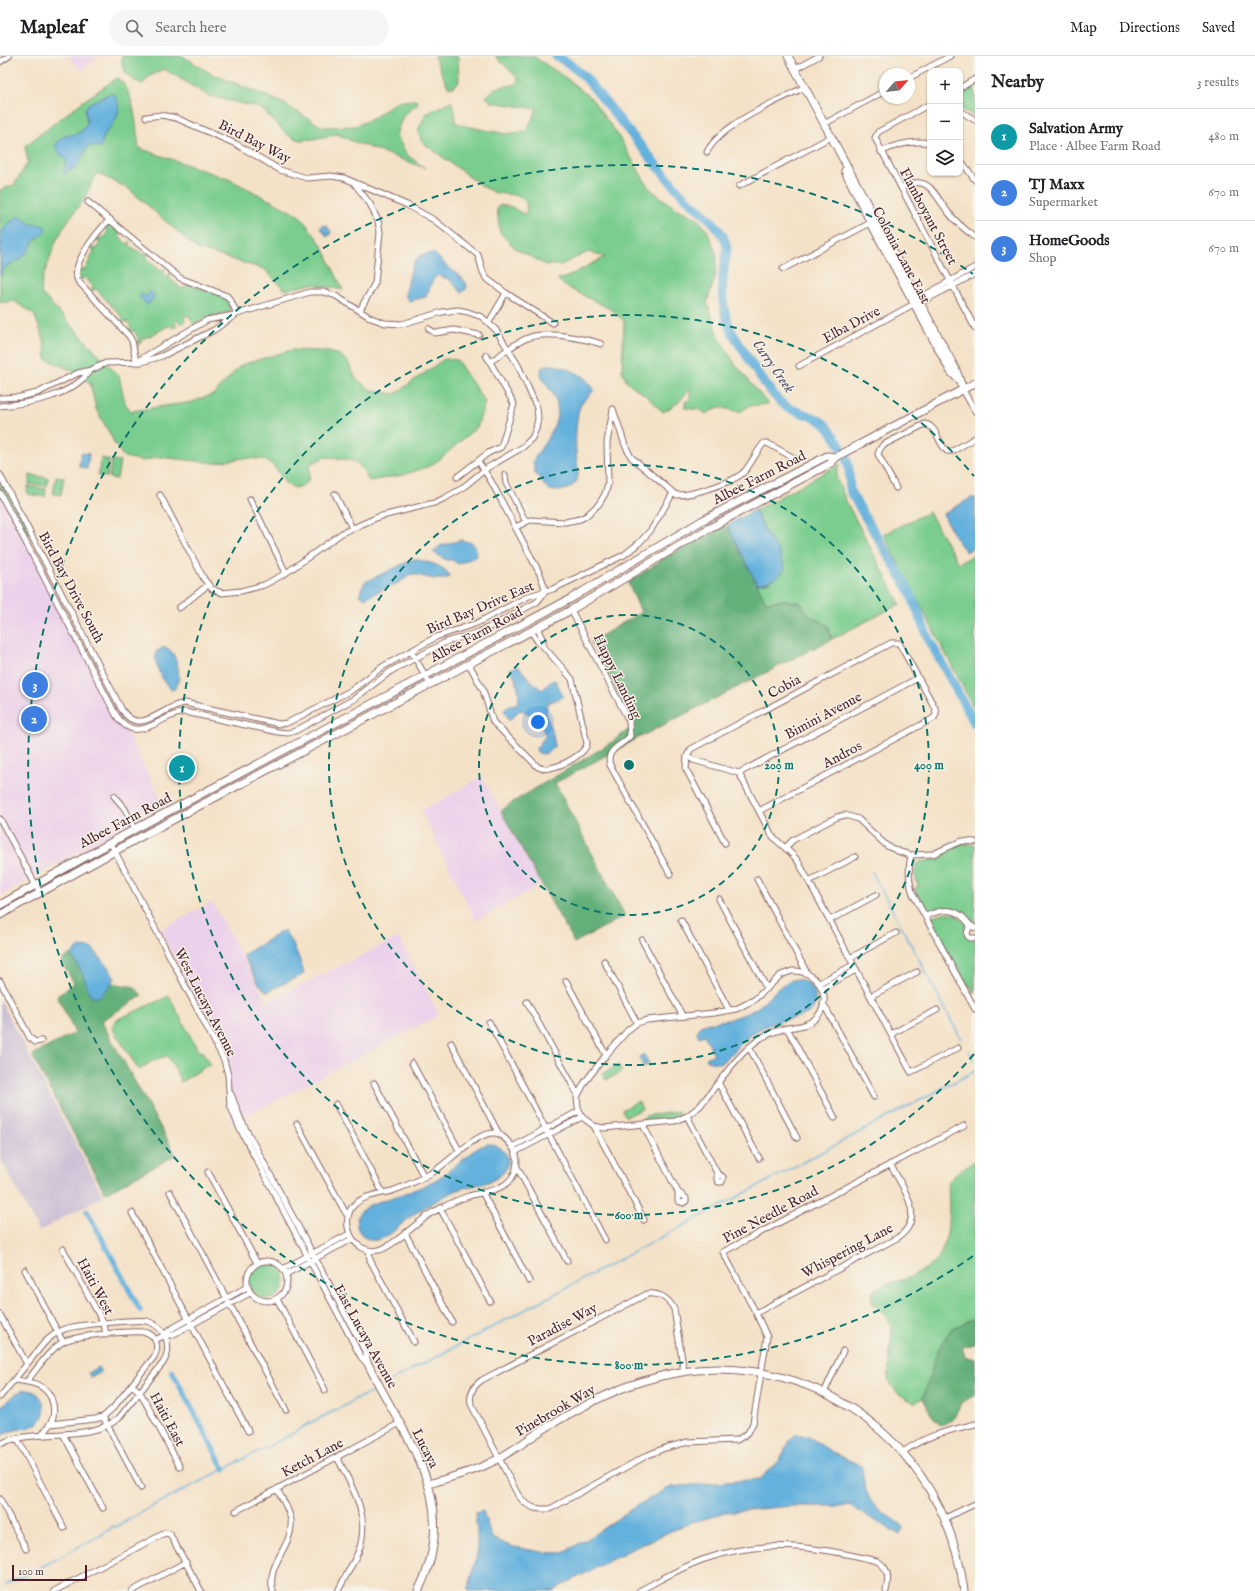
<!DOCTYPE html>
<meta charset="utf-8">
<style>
:root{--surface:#fff;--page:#f6f6f6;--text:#202124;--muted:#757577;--line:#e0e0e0;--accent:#1f6fb2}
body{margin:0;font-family:"IM FELL English",serif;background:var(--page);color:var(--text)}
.controls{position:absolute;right:12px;top:12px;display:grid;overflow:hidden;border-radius:8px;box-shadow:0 1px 3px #0004}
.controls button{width:36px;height:36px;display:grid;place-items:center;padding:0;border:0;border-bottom:1px solid var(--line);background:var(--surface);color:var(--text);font:20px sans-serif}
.compass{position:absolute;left:879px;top:12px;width:36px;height:36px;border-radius:50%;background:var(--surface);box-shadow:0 1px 3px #0004;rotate:62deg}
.scale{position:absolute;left:12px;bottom:10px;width:75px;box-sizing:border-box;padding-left:4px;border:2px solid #4a1f2b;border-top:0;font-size:11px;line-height:14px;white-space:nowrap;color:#4a1f2b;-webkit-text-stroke:3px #f7f3e8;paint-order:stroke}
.you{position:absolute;left:538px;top:666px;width:14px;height:14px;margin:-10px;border:3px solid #fff;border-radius:50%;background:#1a73e8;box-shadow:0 0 0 6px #1a73e833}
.badge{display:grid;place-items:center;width:26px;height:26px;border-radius:50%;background:var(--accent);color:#fff;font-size:13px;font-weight:700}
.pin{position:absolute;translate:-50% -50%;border:2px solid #fff;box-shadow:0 1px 4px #0006}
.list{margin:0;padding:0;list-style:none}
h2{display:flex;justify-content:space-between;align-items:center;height:52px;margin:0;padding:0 16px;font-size:17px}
h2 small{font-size:13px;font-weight:400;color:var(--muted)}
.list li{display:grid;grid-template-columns:26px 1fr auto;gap:12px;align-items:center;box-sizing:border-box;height:56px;padding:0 16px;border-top:1px solid var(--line)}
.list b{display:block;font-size:15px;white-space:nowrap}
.list p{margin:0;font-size:13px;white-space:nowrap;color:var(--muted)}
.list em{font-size:13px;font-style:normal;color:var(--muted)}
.icon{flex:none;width:22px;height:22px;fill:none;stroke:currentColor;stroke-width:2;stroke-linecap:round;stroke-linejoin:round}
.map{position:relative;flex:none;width:975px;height:1535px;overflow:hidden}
header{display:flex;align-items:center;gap:24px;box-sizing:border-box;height:56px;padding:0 20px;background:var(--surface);border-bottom:1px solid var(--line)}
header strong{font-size:19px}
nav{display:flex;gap:22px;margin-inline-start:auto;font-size:14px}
.search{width:280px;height:36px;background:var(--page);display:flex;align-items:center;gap:10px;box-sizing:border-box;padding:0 14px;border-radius:22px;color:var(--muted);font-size:15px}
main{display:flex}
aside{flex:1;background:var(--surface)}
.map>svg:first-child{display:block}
.built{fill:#ecd1ea}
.industrial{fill:#cbbfd5}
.green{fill:#7acd8f;stroke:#62765d}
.forest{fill:#63b07a;stroke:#566852}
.water{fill:#64b1dd;stroke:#576884}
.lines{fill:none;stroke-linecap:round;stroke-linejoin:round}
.stream{stroke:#64b1dd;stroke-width:1.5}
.canal{stroke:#64b1dd;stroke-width:5.5}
.river{stroke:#64b1dd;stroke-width:9}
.street-casing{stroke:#866362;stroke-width:7}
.secondary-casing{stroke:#866362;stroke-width:9}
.street{stroke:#fff;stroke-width:5}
.secondary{stroke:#fff;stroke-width:7}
.ring{fill:none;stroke:#0f766e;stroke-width:2;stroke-dasharray:7 5}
.labels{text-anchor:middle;stroke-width:3;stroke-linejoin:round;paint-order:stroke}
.street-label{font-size:14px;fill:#4a1f2b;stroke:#f7f3e8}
.water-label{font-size:15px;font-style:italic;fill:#535269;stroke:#f7f3e8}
.centre{fill:#0f766e;stroke:#f7f3e8;stroke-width:2}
.ring-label{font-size:12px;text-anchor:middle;font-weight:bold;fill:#0f766e;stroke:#f7f3e8;stroke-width:3;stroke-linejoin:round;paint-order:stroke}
</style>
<header>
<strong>Mapleaf</strong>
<div class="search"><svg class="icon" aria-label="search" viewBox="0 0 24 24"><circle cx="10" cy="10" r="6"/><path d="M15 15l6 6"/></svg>Search here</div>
<nav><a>Map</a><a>Directions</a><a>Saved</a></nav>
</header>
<main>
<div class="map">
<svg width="975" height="1535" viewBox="0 0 975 1535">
<rect width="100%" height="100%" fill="#f7f3e8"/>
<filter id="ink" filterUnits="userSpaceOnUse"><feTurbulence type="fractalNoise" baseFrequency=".025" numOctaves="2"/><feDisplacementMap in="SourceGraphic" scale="8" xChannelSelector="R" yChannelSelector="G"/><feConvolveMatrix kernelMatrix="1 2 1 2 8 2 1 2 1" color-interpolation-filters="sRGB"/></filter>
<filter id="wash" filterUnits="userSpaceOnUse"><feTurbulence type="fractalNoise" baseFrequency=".012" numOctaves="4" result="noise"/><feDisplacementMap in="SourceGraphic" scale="16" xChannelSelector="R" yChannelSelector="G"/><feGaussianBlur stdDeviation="0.9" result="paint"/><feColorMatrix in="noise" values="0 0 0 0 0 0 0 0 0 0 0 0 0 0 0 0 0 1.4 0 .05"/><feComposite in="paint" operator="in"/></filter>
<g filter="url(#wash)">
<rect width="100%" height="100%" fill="#f4e2c8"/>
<!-- built -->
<path class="built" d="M68,0H98L81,15Z
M0,430L164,749L0,840Z
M482,721L542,828H538V830L476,865L421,755Z
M212,846L267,946L399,881L439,959L233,1067L230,1057L224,997L160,874Z"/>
<!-- industrial -->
<path class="industrial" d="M0,944L103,1140L39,1175L0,1102Z"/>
<!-- green -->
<path class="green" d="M122,0H183L210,17L283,47L322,71L355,70L372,63L397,45L417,44L418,47L403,60L396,79L407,99L425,112L352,85L337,78L313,83L300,84L293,82L285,77L261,52L209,40L164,13L150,20L143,28L135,25L126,18L122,7Z
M434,0H458L459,25L454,31H448Z
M495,0H533L566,22L592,43L617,78L649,132L674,151L697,162L707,174L717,199L715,222L707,246L718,280L735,308L768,348L749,350L740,356L719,351L706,358L701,354L685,352V346L690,344V333L678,347L663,356L645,339L627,326L622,314L624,265L612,254L565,230L557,223L565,222L605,201L588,196L561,209H546L516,193L500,177L497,153L500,149L512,151L521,157L527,158L526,145L515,139L495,137L482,130L422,86L418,74L426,58L451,45L455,56V66L465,70L506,78L526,75L537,53L491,46L486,41L495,32L517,28L518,22Z
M117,22C135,33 136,73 139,92L231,124L300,160L322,189L343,234L312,228L285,234L264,213L197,193L129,133L97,117L83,145L67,166L56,185L42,224L41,237L119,320L125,347L131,355L192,346L214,338L241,309L291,294L325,295L340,299L348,306L356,323L371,334L395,338L444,303L457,304L485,346L477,371L440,403L430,410L403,419L369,425L363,414L356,406L338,402L325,401L310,408L309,422L307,426L302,430L295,432L286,428L273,409L262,403L243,402L215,407L158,401L144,405L124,401L115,389L110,378L96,353L90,327L71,314L46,303L44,284L34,258L14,245L0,247V134L14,129L28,106L25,90L82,46Z
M975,25V61L960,52V34Z
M108,169H112L121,177L119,180L127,188L131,185L129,189L144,199L147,196L149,198L146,202L161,215L164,213L166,214L163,217L167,220L170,217L171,219L169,222L182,233L189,228L225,241L229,246L230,256L208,261L194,269L191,262H190L187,259L184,261L185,265L181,268L178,264L175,267L177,270L173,272L170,269L150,280L141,283V287L136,288V286L139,285L135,275L129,276V274L131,271L126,265L122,268L120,266L123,262L96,233L92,235L91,234L93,231L85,221L81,224L79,220L81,212L85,214L94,195L91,192L92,191L96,193L100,187L96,184L98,181L102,183L108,176L105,172Z
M101,402L109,404L107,421L98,420Z
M112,404L120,405L117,423L109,422Z
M840,408L836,421L847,447L900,548L832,583L828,570L810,560L801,547L784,544L766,546L757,528L771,526L779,496L767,479L755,454Z
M0,416L32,476L25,479L0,430Z
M30,419L48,422L47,430L29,428Z
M56,420L64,421L61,439L53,438Z
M28,430L46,433L45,441L27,438Z
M929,456L958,507L975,499V654L883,478Z
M962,787L975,789V870C965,859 955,848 939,852C934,854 931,856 927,855L914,833L918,831L915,818L916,808H918L919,806L942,802L944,801L942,797Z
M947,856C956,858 962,862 968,870L965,876L975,883V938L970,929L966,930L931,864L932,860Z
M169,940L199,996L202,995L210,1008L181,1026L172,1007L167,1000L154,1004L139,1014L112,972L116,964Z
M618,1009L622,1016L606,1024L603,1017Z
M638,1045L642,1053L626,1061L622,1054Z
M678,1055L679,1061L675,1062L644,1065L642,1063L645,1060L669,1057Z
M975,1105V1262L951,1273L923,1342L914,1347L897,1337L888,1323L892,1272L885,1260L872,1246V1236C885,1226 901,1226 915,1219C920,1217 935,1207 938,1202C951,1181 949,1150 948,1126L960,1114Z
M249 1225a18 18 0 1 1 36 0a18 18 0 1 1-36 0Z"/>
<!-- forest -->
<path class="forest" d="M727,469L766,546L784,544L801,547L810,560L828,570L832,583L642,680L555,727L625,860L574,887L501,755L513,746L609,688L635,669L591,586L641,556L628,527L669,499Z
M71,898L83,918L91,941L109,931L112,927L135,931L142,940L101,965L176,1099L105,1137L32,999L75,977L57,940L74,927L61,905Z
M975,1262V1288L962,1291L965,1300L975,1303V1339L961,1347L953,1364L941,1369L932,1360L923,1342L937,1296L951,1273Z"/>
<!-- water -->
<path class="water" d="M111,37C116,40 117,42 118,48C121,61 113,67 106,77C103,81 103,86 100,91L89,90C81,99 81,113 67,115L65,119H63L66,104C62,97 53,96 57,86L63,81L76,78L83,74L87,67L85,53L88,48Z
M21,160L30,168L44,169L46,175L34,185L28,196L19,204L6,210L0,220L1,176L9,167L16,162Z
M322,169L327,170L331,176L329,180H326L324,175L321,174L320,173Z
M432,197L435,198L449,212L461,221L466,227L467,232L463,236H461L450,224L438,219L433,224L426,241L409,245L405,239L411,214L415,205L420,199Z
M150,235L155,240L148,249L139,241L142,238L147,241Z
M547,309C562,308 588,319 594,334C589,341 582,344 579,353C576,366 575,383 576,396C576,405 580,416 577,424C574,433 558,437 550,434C543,431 542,422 535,418L533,405C543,387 565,364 555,342C551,334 544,327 541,318L542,311Z
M81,397L89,398L87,413L79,410Z
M971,442H975V491L966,496L956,483L943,458Z
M755,454L767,479L779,496L785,513C778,523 769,526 757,528L727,469Z
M461,484L473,487L477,495L475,501L458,508L452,504H446L433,496L440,490Z
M414,503C427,506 443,508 450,520L446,523H434L412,518L398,527L365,542L359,539L365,526Z
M164,591C178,593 184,628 173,634C167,633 156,612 156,606C155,601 157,600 156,596Z
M518,610L529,623L542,634L553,624L556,625L563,640L561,642L548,647C543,656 550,669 553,678C554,682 554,687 554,691L547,697L542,698L537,696L536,693L546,679C541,670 532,656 520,654L509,665L504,653L506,651L518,647C520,636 517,622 510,613Z
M284,874C293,888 300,901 304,918L267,936L258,927L243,899Z
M80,891L92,892L109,912L115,922L109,931L99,941H91L83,919L71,898Z
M798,923C806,925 814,930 815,939C819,962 793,961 778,966C770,968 762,971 755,976C742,984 734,998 721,1007L710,1006L706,1002L714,998L704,979L699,981L697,976L699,971C705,967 713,967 720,965C732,963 744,959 755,953C770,944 780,924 798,923Z
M644,998L649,1008L644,1011L639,1001Z
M487,1088C503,1087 516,1105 502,1118C492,1128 473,1129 460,1133C452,1136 445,1140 438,1144C426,1150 415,1157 405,1165C397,1172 390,1180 380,1183C372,1187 362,1182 358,1173C352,1158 366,1149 378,1146C400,1139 421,1133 440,1121C456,1111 469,1094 487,1088Z
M98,1311L101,1316L91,1322L88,1317Z
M23,1334C32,1334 38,1336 42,1344C48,1355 43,1367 30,1371C25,1373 20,1373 15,1374C10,1375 5,1378 0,1380V1351L16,1338Z
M797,1378L809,1381L835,1398L862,1410C864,1432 866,1445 885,1458C892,1463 898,1465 903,1471L900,1479L850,1450H792L726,1456L682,1470L630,1494L561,1530L554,1535H468L477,1499V1475L475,1457L483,1455L492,1482L510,1490L541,1496L562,1497L589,1482L636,1450L671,1431L760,1423L779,1405L791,1383Z"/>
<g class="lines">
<!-- stream -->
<path class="stream" d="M872,816C902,872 932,927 961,983
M969,995L975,1006
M385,1328L975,1015
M6,1529L70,1496C81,1488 105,1480 113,1470L116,1471L151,1451L292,1378L308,1368L348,1348L355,1343L374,1336"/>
<!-- canal -->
<path class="canal" d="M87,1155L140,1254
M172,1315L224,1413"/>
<!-- river -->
<path class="river" d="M556,0L568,7L584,20C616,58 645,97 678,134C692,151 714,161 724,182C729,193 726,200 724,211C720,237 722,261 736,283C747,300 769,338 784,349C798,359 819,358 829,373C836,381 848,402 849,413C850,421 848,428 851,437L910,536L928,582L975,668"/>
</g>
</g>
<g filter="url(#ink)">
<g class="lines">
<!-- street casing -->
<g class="street-casing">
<path id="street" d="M0,6L9,0
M795,13L819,0
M909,22L950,0
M960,32L975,23
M930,48L878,76L875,82L975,272
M960,55L975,64
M146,61L161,59L176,62L236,88L280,114L307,122L331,120L344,122L407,149L434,164L478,199L483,216L486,222L506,237L553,267
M824,68L885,35
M707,96C721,68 777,45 805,31
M881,96C897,88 912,84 930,87
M960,103L975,124
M354,127L370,148L378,165L380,176L375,227L360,254
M739,130L831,81
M901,132C929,117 933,137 948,156C956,166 965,174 975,181
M88,146L180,222L227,240L231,245L237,258
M110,163C99,174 69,209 78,225L129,280L132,285L136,305
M783,213L874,165
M916,244L975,211
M489,266L506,237
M429,273L435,277L454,274L479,279
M139,304L207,264L234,259
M490,306C523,283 529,274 571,281C581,283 592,284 601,288
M799,310L914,248L920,247L975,218
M963,334L975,355
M0,342L20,341L37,337L78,317L91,314L106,307L142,306L162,300L214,274L237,258L310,236H324L336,240L371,262L385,267L402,268L442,256L458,254L468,256L482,261L496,274L518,309L537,352L538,362L536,373L532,382L523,391L487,412L461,433L445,442L434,447L378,461L342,477L286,517L264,529L241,535L222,537L212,533L204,523L160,439
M0,350C32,347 70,341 91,314
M613,353L625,389L631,401L676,439C691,440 734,426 744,416C752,407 756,396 764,387H767L794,402
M478,405L491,425L540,518L544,529L545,536
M0,419L122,654C140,682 163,649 185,647L279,668L287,667L352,634L382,611L436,581L477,567L529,540L553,533L624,499L639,487L651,474L673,437
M505,419L506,427L526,466
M457,421L488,397L501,391L514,348L486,299
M896,432L878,398L880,393L883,389L925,368C937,370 938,388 947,395H953L975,382
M0,437L116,659C138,692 160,658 185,656L278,676L288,677L295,675L354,643L391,615L446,586L479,576L498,567L537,546L545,536
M335,438L352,472
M250,443L286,517
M516,471L530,464L565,466L580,463L586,460L599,448L605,438L608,428L607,386L613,354
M179,552L208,529
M571,554L629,665L630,680C622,690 605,693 610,709L670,818
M537,572L543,584V590
M411,595L430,628
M469,608L483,634L493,666L538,711C549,718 586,700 587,687L572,623L543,590L538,586L531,575
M687,700L693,704L739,717L771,778C779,789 792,795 799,807L911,1016L958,992
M739,717L918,622
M114,740L125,753L135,773
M0,763L40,837
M110,786L224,1004L228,1019L230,1049L239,1071L361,1301L369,1310
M725,787L686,713L687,700L691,693L891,587H899L935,652L936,658L934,662L759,755
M785,792L793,784L837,761L845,759L858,763L887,790L900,796L911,799L933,798L962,785L975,786
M911,799C908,813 908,824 913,838L975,953
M757,823L807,917
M809,825L855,801
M719,843L767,933
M926,860C944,852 957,851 970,869
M681,864L729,954
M830,864L876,839
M975,872L970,869C969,874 964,878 970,882H975
M642,884L682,959
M850,902L896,877
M604,905L637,967
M792,915C816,913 835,941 817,961C808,971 795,970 783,973C775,975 768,978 761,982C739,996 717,1029 700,1050L687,1060L675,1065L604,1072L594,1070L582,1061L578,1051L577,1041L585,1026L606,999L628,974L637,967L647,964L714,957L736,953L754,944L781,919Z
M0,925L30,982L35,986L41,985
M566,925L606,999
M819,927L853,909
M822,932L856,914
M871,940L917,916
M527,946L578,1039
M823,947L874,1041
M489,966L605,1184
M787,972L835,1062
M891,978L937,954
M451,987L499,1078C508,1084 516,1092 517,1104C517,1112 515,1120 508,1126C499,1135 481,1136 469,1140C456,1144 445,1150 433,1156C418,1165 393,1191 379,1194C354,1200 337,1165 355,1148C365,1139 380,1138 392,1135C406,1130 420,1124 433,1116C450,1106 480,1071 499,1078
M749,991L797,1082
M412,1007L460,1096
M374,1027L424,1121
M719,1028L759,1102
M231,1038L241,1064L365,1295L369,1310
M336,1048L383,1137
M687,1060L717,1117
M297,1068L344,1154L348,1160
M643,1069L678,1136
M594,1070L644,1164
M512,1091L579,1055
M515,1096L582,1061
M517,1111L567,1205
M208,1116L257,1207
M717,1117L723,1121L722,1126H718L717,1124Z
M170,1136L286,1354
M482,1136L529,1225
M678,1136L686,1142V1145L683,1147L678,1145Z
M440,1152L490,1245
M132,1157L248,1375
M405,1177L452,1266
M63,1193L104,1268L106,1278
M369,1195L370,1204L414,1286
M247 1225a20 20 0 1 1 40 0a20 20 0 1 1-40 0Z
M283,1213L349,1178
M25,1214L63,1286
M286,1218L352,1183
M277,1243L325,1334
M756,1257L897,1182C928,1162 902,1131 890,1108
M0,1259L27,1308
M165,1279L169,1274L247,1231
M155,1284L165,1279H172L250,1237
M684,1316L674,1253C669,1243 659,1236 647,1238L482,1324C473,1330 469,1337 471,1348L518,1439L525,1447L534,1452L541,1453H550L648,1399L665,1392L688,1386L737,1384L748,1377L753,1367L767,1281L756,1257L723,1196L964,1070
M14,1324C31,1326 49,1328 53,1348C54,1353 54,1359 52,1364C50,1369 45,1374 42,1379
M27,1325C37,1313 51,1291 65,1285C75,1280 139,1273 148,1277C157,1281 159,1293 154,1301L113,1352L103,1361L95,1363L50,1368
M132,1329L140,1336L180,1411
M824,1337L843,1295
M0,1341L44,1287C50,1281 57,1276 65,1273C75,1269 138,1263 147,1265C166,1271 173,1291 163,1307L119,1362C89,1387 36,1371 0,1388
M103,1361L141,1432
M63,1378L103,1452
M17,1382L64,1472
M903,1396C927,1379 947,1375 975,1368
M337,1401C352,1431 371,1460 359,1494C353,1508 345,1521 338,1535
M0,1443L26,1493
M236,1455L400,1367
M945,1462L975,1448
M54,1535L165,1477L170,1478L172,1482L201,1535
M132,1535L186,1506
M273,1535C265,1508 294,1490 291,1464C289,1453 282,1443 277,1433
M639,1535C660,1524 680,1512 702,1504C762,1482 816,1490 877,1505C889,1512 889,1522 886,1535"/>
</g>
<!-- secondary casing -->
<g class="secondary-casing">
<path id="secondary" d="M788,0L956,314L963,334
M845,115L871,167L951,316L957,322
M0,849L135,773L570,543L703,464L827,400L836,401L975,327
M0,859L142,780L571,554L704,475L831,407L836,401
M369,1310C407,1387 463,1446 418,1535
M429,1428C449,1421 471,1417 490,1407C507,1399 523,1387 539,1376C571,1356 607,1336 643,1325C794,1277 945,1379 964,1535"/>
</g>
<!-- street -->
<use href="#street" class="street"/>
<!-- secondary -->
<use href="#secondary" class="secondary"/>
</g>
</g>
<!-- distance rings -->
<g class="ring">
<circle cx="629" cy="709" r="150"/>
<circle cx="629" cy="709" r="300"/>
<path d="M974 998A450 450 0 1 1 974 420"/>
<path d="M973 1200A600 600 0 1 1 973 218"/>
</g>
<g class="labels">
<!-- street labels -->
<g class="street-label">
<text transform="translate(255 85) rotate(27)" y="5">Bird Bay Way</text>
<text transform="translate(929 160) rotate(62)" y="5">Flamboyant Street</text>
<text transform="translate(902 199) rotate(62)" y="5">Colonia Lane East</text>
<text transform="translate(851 268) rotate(-28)" y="5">Elba Drive</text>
<text transform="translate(759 421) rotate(-27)" y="5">Albee Farm Road</text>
<text transform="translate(72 531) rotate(62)" y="5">Bird Bay Drive South</text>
<text transform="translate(480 551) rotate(-23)" y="5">Bird Bay Drive East</text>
<text transform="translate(476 578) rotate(-28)" y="5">Albee Farm Road</text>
<text transform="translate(618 620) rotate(64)" y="5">Happy Landing</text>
<text transform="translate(784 630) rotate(-28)" y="5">Cobia</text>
<text transform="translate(823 659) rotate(-28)" y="5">Bimini Avenue</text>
<text transform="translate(842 698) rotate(-28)" y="5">Andros</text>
<text transform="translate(125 764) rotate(-28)" y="5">Albee Farm Road</text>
<text transform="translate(206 946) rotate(63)" y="5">West Lucaya Avenue</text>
<text transform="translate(770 1158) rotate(-28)" y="5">Pine Needle Road</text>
<text transform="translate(847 1194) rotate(-28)" y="5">Whispering Lane</text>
<text transform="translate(96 1230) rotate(62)" y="5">Haiti West</text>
<text transform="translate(562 1268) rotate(-28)" y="5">Paradise Way</text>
<text transform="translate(366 1280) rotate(61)" y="5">East Lucaya Avenue</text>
<text transform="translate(555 1354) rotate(-30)" y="5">Pinebrook Way</text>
<text transform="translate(168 1363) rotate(62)" y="5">Haiti East</text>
<text transform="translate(426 1392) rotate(63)" y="5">Lucaya</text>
<text transform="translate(312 1401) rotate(-28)" y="5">Ketch Lane</text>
</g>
<!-- water labels -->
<g class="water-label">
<text transform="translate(774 310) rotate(55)" y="5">Curry Creek</text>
</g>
</g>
<circle cx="629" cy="709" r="6" class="centre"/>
<g class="ring-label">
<text x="779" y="713">200 m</text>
<text x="929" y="713">400 m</text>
<text x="629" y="1163">600 m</text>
<text x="629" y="1313">800 m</text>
</g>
</svg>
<div class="controls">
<button>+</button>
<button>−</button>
<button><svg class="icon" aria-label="layers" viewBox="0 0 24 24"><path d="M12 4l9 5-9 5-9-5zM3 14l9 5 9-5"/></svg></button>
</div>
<svg class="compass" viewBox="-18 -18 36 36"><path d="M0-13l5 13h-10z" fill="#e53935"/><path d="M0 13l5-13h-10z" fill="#757577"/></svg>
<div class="scale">100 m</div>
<div class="you"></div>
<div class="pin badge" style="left:182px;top:712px;background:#0f9aa8">1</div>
<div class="pin badge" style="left:34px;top:663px;background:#3f7fe0">2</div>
<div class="pin badge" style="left:35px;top:629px;background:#3f7fe0">3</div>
</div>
<aside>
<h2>Nearby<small>3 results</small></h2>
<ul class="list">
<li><span class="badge" style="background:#0f9aa8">1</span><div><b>Salvation Army</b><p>Place · Albee Farm Road</p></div><em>480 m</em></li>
<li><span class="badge" style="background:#3f7fe0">2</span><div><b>TJ Maxx</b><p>Supermarket</p></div><em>670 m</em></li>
<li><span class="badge" style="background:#3f7fe0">3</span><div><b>HomeGoods</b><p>Shop</p></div><em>670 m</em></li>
</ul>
</aside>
</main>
